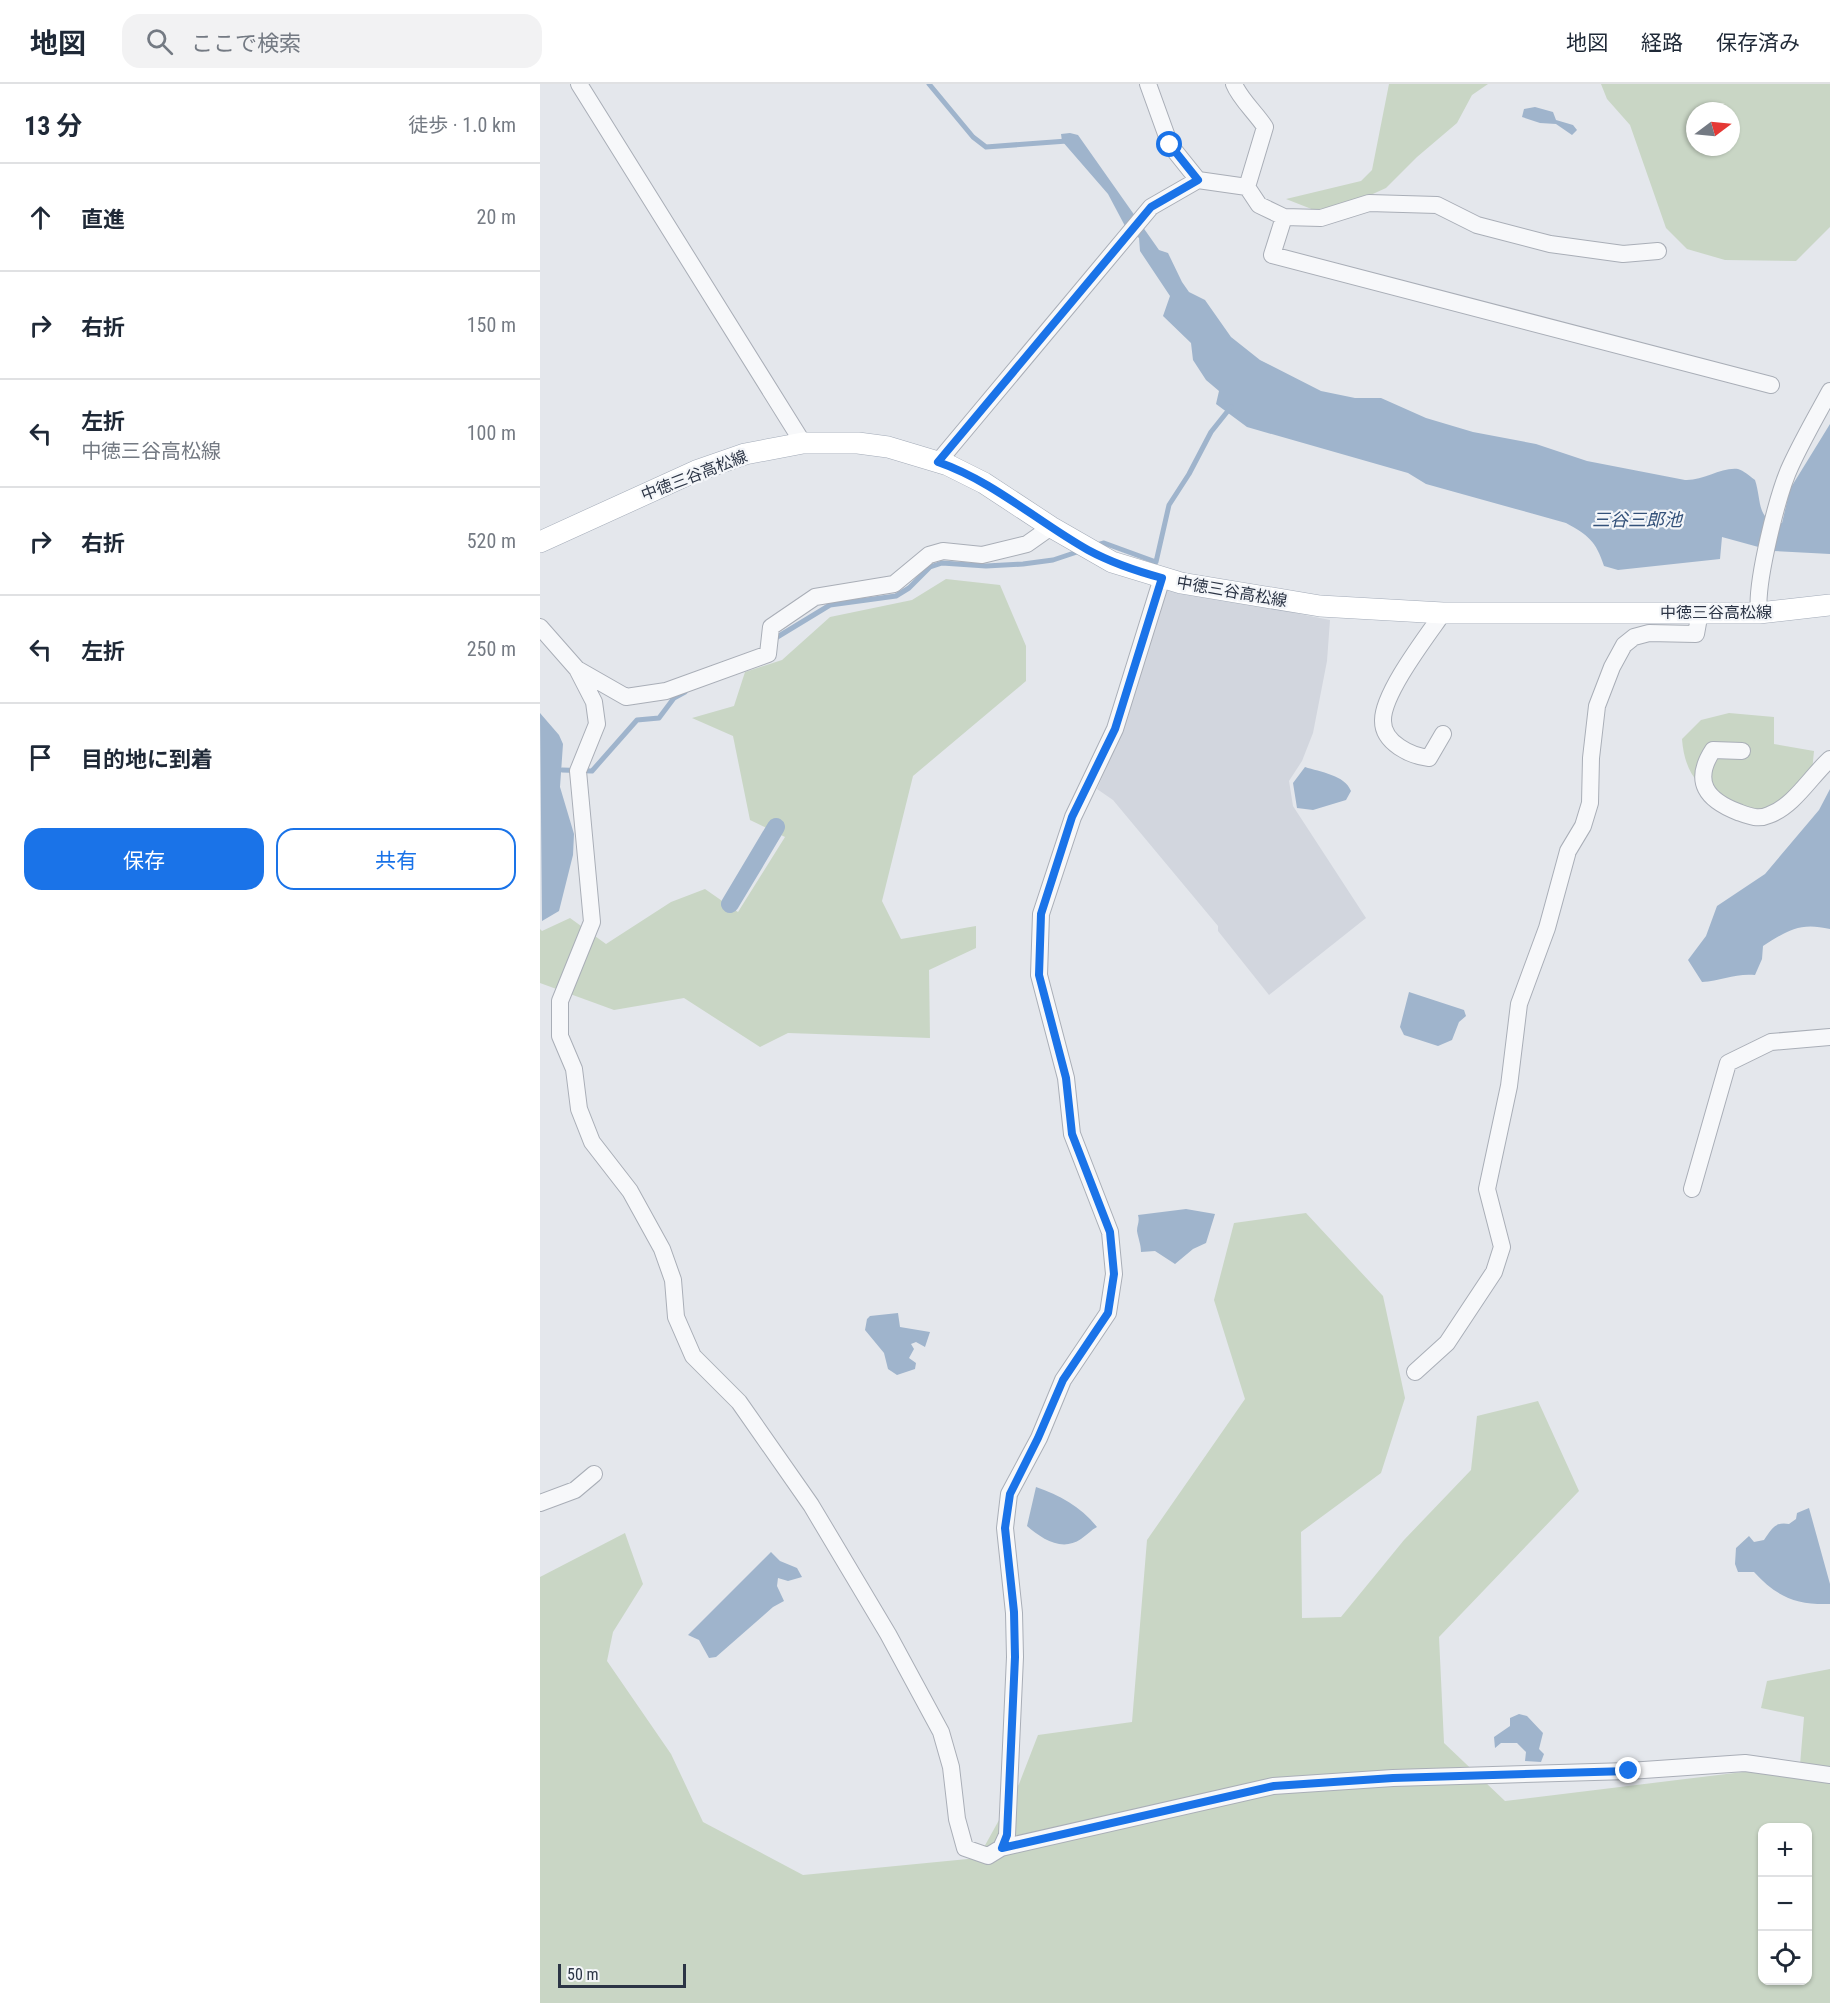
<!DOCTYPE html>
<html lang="ja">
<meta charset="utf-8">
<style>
:root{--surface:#fff;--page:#f2f2f3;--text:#1f2937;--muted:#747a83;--line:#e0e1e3;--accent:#1a73e8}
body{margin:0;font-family:"Roboto Condensed","Noto Sans JP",sans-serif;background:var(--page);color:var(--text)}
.controls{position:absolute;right:18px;bottom:18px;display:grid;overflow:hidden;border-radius:12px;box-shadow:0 2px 4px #0004}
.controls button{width:54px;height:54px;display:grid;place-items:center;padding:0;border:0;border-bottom:2px solid var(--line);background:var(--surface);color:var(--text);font:30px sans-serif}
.compass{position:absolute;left:1146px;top:18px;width:54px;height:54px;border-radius:50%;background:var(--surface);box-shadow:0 2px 4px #0004;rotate:74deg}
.scale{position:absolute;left:18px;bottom:15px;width:128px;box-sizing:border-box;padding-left:6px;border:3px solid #2b3445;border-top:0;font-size:16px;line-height:21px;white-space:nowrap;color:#2b3445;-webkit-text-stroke:4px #f4f6f9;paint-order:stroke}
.stop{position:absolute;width:18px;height:18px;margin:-14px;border:4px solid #1a73e8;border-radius:50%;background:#fff}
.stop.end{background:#1a73e8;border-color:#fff;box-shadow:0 2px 6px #0008}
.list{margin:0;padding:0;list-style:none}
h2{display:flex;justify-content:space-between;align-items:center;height:78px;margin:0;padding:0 24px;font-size:26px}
h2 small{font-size:20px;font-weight:400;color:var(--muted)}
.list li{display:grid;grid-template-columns:39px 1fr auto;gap:18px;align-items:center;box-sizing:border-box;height:108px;padding:0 24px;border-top:2px solid var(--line)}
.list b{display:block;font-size:22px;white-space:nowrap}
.list p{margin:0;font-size:20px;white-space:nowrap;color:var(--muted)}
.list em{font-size:20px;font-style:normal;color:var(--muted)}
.actions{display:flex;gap:12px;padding:18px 24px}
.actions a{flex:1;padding:14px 0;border:2px solid var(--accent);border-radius:18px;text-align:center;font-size:21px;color:var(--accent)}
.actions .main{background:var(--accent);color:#fff}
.icon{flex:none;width:33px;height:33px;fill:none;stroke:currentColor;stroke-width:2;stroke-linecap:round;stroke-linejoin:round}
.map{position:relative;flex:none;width:1290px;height:1919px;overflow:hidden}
header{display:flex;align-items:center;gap:36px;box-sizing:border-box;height:84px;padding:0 30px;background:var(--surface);border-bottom:2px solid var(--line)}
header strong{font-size:28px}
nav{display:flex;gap:33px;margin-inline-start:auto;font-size:21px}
.search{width:420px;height:54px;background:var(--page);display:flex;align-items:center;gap:15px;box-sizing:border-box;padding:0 21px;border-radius:18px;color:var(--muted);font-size:22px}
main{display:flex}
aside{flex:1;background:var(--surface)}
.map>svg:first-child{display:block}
.built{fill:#d2d6de}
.green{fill:#c9d6c5;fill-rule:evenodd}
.water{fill:#9fb4cc}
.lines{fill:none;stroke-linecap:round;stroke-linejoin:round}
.stream{stroke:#9fb4cc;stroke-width:5}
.canal{stroke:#9fb4cc;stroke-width:18}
.minor-casing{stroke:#a9aeb7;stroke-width:18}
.major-casing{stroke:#a3abb8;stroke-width:22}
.minor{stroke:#f7f8fa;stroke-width:16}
.major{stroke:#fff;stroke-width:21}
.route{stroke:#1a73e8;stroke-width:8}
.labels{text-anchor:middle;stroke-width:4.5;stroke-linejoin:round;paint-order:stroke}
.street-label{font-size:16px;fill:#2b3445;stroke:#f4f6f9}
.water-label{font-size:18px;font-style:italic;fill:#34527a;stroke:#f4f6f9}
</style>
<header>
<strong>地図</strong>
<div class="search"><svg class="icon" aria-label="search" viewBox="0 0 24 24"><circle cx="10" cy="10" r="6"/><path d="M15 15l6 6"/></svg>ここで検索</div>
<nav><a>地図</a><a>経路</a><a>保存済み</a></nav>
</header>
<main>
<aside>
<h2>13 分<small>徒歩 · 1.0 km</small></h2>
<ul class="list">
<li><svg class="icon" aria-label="ahead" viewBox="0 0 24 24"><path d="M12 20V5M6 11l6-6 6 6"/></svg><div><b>直進</b></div><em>20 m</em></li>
<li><svg class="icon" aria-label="right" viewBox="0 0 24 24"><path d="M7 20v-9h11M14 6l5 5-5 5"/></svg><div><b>右折</b></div><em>150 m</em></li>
<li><svg class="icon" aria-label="left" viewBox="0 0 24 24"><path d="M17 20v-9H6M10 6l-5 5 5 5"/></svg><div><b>左折</b><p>中徳三谷高松線</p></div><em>100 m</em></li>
<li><svg class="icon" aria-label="right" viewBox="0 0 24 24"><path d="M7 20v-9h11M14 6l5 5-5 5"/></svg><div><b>右折</b></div><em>520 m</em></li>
<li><svg class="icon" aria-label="left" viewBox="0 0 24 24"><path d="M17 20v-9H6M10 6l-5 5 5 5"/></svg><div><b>左折</b></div><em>250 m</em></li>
<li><svg class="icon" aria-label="arrive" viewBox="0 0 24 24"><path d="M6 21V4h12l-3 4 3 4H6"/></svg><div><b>目的地に到着</b></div></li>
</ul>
<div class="actions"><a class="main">保存</a><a>共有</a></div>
</aside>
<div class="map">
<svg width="1290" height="1919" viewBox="0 0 1290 1919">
<rect width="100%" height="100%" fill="#e4e7ec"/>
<!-- built -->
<path class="built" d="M630,504L790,536L787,577L773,649L762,677L749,697L753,722L826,834L729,911L678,847V842L573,716L557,705L588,633L598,584L620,515Z"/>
<!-- green -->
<path class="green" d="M849,0H948L932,11L917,39L877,73L846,104L813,119L774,126L746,115L821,97L832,86Z
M1061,0H1290V143L1256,177L1185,176L1147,165L1126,144L1090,41L1067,15ZM1155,27H1191V63H1155Z
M406,495L460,501L486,562V597L373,692L342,817L361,855L436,842V864L389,886L390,954L248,949L220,963L144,914L74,926L0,899V845L2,847L30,834L66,860L131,818L165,805L198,828L245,753L210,736L193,652L152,634L194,622L205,588L242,576L290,533L372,516Z
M1189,629L1234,633V660L1274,667L1272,688L1226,731C1181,716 1146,709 1142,655L1161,636Z
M766,1129L843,1212L865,1314L841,1389L761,1448L762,1534L801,1533L864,1456L931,1386L937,1332L998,1317L1039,1407L899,1553L904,1659L965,1717L1260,1681L1264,1633L1221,1624L1227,1597L1290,1585V1919H0V1493L85,1449L103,1500L73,1548L67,1577L131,1670L163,1738L263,1791L438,1774L479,1700L498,1651L592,1638L607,1456L705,1315L674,1216L694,1139ZM1222,1744H1268V1896H1222Z"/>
<!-- water -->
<path class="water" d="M995,23L1013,28L1016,36L1033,41L1037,46L1032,51L1016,40L1000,39L982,33L984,25Z
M530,49L538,51L619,166L628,169L642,198L649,208L665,216L691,253L720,276L781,307L815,314H841L886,334L933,348L996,360L1047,377L1145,396C1163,397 1181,383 1198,385C1203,386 1211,393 1215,396C1222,417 1216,438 1242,439L1250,405L1290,340V470L1233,467L1182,453L1180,475L1078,486L1064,482C1056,457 1048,451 1026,439L886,400L868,389L707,343L676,320L679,307L666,296L653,276L651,259L623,232L630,212L600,167L599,154L585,142L568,110L522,57L521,50Z
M0,629L19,651L23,660L20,703L34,750L33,771L19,827L2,837Z
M765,683C780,688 805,691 811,707L806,716L773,726L757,724L753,699Z
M1290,705V845C1260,838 1248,846 1223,862L1222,875L1215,891C1196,889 1181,897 1162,898L1148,876L1166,852L1177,822L1225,790L1279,726Z
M869,908L924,926L926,932L919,938L912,956L898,962L864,951L860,943Z
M646,1125L675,1130L666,1159L653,1165L635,1180L615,1167L601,1168C601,1160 598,1154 597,1147C597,1141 600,1138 598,1131Z
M358,1229L360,1243L390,1248L385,1263L376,1258L371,1260L374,1265L369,1274L376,1279L375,1285L357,1291L348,1285L344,1269L325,1246L327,1235L330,1232Z
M496,1403C520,1411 541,1423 557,1443C551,1446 547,1451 541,1455C522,1468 502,1455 487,1442Z
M1269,1424L1290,1500V1520C1256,1521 1237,1513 1214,1488H1198L1195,1480L1196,1464L1209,1452L1214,1458L1224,1456C1231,1446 1235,1437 1249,1440L1256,1435L1257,1429Z
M231,1468L240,1477L257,1484L262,1493L248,1497L238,1494L237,1502L244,1517L233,1523L176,1573L169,1574L159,1556L148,1551Z
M979,1630L987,1632L1003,1649L999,1665L1004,1670L1001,1678L985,1677L986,1668L977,1659H961L955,1664L954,1653L970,1642V1634Z"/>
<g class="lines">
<!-- stream -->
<path class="stream" d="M389,0L433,53L446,63L527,57
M557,461L564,459L616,478L629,421L649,390L671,348L691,323
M234,555L290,521L356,512L369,504L390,483L402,479L446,482L483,480L513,476L540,467
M22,686L52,687L97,636L119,634L134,614L145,608"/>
<!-- canal -->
<path class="canal" d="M190,820L236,743"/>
<!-- minor casing -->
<g class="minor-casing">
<path id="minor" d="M39,0L263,359
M608,0L630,61L658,96
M694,0C700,15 716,29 725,43L707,103
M744,133L781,134L829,119L897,121L937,141L1010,160L1083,170L1118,167
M398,378L611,123L658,96L707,103L719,121L744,133L732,171L1231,301
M903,529C887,552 842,610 843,637C843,659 871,672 889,674L903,650
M1219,529C1215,500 1238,408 1251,381C1263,355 1277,331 1290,307
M0,543L37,585L54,618L57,640L38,687L52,838L20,917V952L34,985L39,1025L52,1058L90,1107L122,1165L133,1196L136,1233L153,1272L199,1318L271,1421L348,1550L401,1648L411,1683L417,1735L425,1764L448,1772L461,1764L467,1751L475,1573L474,1529L465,1444L469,1410L499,1354L523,1296L568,1229L574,1190L570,1148L532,1050L526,994L499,891L501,830L533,733L575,645L622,494
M37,585L86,613L126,607L228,570L231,543L275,513L354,500L389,471L403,467L442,471L487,460L511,443
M1202,667L1173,666C1152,698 1167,716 1198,728C1209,732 1218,736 1229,731C1254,722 1271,692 1290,675
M1152,1105L1188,979L1231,958L1290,953
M875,1288L907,1259L954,1188L962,1163L947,1105L969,1002L979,920L1007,844L1028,767L1043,742L1050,719L1051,674L1057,622L1072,583L1084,561L1094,553L1109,549L1156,550L1160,528
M0,1419L35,1406L54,1390
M461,1764L733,1702L853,1694L1089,1687L1205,1679L1290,1691"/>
</g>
<!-- major casing -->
<g class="major-casing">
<path id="major" d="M0,458L156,387L205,370L263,359H318L348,363L408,381L444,399L511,443L572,478L641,499L780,522L903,529H1219L1290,521"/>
</g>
<!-- minor -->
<use href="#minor" class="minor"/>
<!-- major -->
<use href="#major" class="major"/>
</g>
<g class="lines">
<!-- route -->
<path class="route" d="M630,61L658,96L611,123L398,378C453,397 498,438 548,466C572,479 596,487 622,494L575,645L532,733L501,830L499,891L526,994L532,1050L570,1148L574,1190L568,1229L523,1296L498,1354L470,1410L465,1444L474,1528L475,1573L467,1751L462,1764L734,1702L853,1694L1089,1687"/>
</g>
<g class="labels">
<!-- street labels -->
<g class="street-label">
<text transform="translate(154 391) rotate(-21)" y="6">中徳三谷高松線</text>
<text transform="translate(692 507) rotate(10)" y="6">中徳三谷高松線</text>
<text x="1176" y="534">中徳三谷高松線</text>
</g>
<!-- water labels -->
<g class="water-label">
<text x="1097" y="442">三谷三郎池</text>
</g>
</g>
</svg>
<div class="controls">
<button>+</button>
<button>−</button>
<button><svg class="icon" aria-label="locate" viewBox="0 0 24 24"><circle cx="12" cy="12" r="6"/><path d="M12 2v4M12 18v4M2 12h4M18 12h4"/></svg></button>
</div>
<svg class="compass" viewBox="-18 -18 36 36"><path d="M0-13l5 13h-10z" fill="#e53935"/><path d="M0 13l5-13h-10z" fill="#747a83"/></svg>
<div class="scale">50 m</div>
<div class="stop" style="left:630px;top:61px"></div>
<div class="stop end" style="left:1089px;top:1687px"></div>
</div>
</main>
